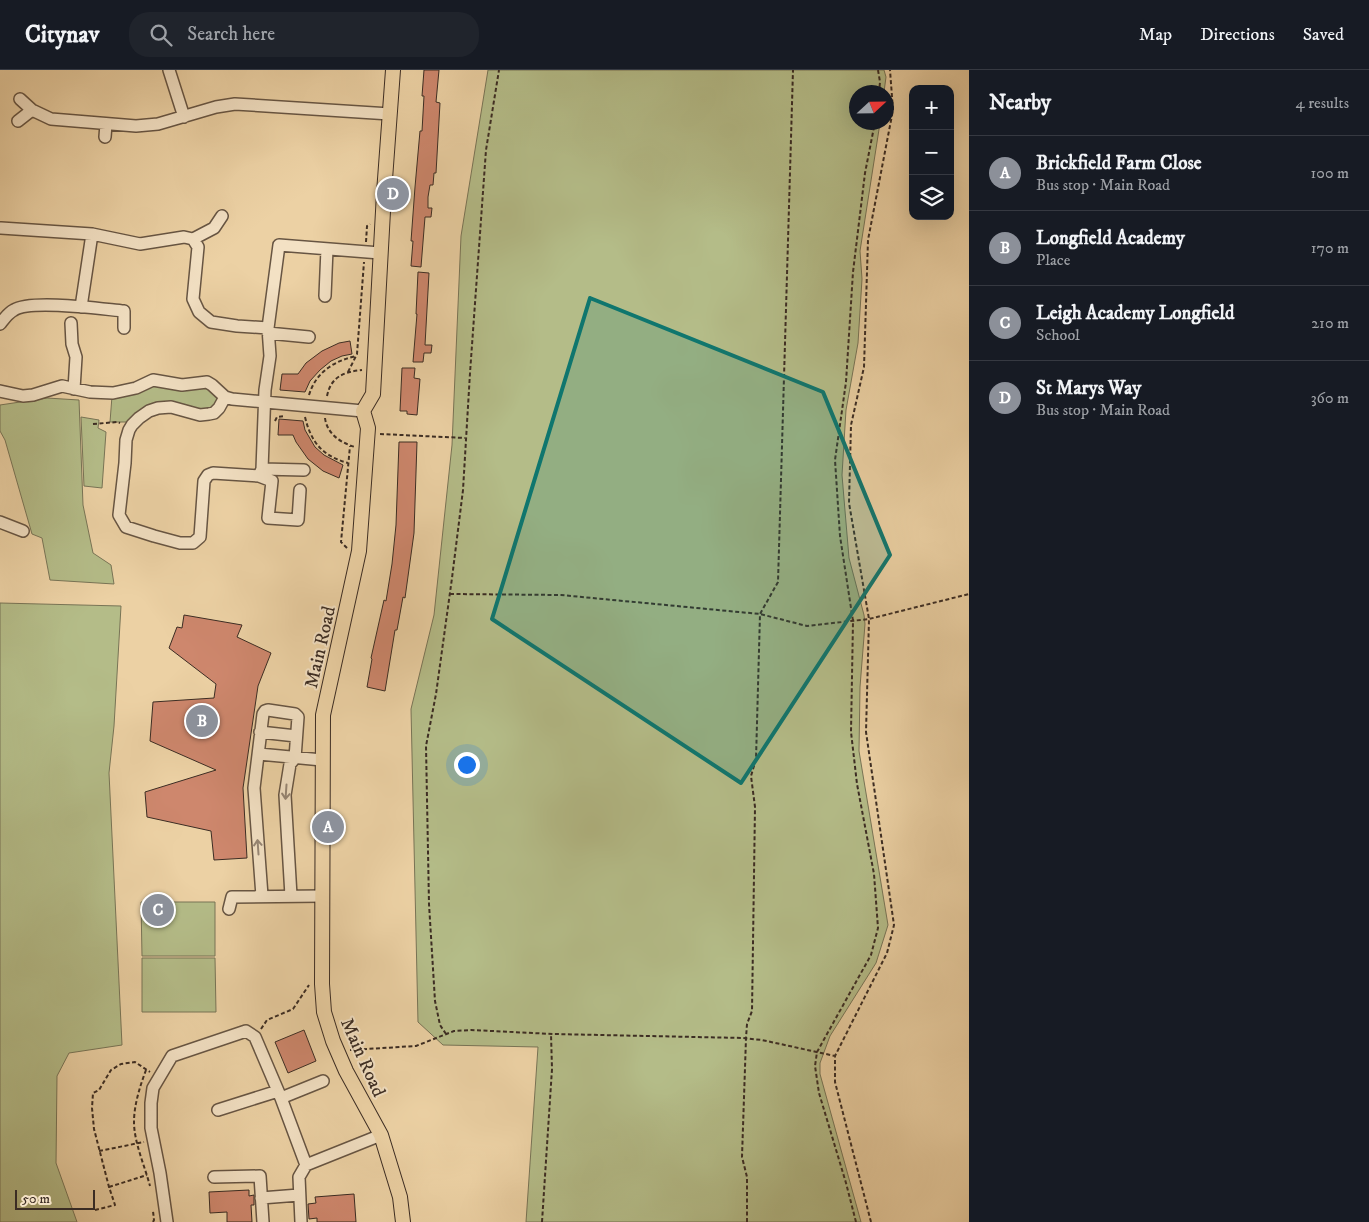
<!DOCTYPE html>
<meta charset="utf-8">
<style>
:root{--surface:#171b24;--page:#20242c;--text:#f1f3f6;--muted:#9ea1a6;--line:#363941;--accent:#8c9099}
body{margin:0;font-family:"IM FELL DW Pica",serif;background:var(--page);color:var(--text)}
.controls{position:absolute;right:15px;top:15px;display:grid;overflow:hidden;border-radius:10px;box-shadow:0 5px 20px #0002}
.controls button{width:45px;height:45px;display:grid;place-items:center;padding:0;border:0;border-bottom:1px solid var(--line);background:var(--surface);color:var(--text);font:25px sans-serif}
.compass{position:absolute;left:849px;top:15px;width:45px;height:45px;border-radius:50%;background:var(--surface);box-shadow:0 5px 20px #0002;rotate:68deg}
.scale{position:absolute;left:15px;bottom:12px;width:80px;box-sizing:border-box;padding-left:5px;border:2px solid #3b2c23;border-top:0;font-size:14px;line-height:18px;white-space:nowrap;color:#3b2c23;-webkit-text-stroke:4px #f3e1c4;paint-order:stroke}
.you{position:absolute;left:466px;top:694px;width:18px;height:18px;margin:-12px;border:4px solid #fff;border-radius:50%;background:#1a73e8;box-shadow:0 0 0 8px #1a73e833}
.badge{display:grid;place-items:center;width:32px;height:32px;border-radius:50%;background:var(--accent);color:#fff;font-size:16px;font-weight:700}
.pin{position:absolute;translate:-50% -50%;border:2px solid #fff;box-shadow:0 1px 5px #0006}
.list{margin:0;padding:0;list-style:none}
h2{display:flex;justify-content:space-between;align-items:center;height:65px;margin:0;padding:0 20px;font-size:21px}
h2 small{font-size:16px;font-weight:400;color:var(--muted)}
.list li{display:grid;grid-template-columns:32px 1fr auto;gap:15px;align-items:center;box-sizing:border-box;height:75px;padding:0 20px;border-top:1px solid var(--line)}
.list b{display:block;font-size:19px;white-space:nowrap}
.list p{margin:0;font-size:16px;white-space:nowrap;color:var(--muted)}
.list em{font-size:16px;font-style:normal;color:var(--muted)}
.icon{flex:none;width:28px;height:28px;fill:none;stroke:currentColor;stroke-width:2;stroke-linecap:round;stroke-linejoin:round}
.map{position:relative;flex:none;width:969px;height:1152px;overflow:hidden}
header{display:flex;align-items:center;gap:30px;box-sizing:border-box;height:70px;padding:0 25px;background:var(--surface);border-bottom:1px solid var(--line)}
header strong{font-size:24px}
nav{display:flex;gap:28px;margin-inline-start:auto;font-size:18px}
.search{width:350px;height:45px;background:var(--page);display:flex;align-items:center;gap:12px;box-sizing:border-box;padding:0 18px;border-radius:20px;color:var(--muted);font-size:19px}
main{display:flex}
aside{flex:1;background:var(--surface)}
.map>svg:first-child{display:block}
.green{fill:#b4bc88;stroke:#787456}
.building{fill:#ce876d;stroke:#3b2c23}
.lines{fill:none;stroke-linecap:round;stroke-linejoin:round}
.minor-casing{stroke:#675543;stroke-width:14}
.major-casing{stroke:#3b2c23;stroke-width:16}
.path{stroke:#3b2c23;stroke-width:2;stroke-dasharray:4 2.5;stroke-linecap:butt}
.minor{stroke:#f3e1c4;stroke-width:11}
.major{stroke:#ecd1a4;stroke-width:14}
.oneway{stroke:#978674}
.marked{fill:#0f766e;fill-opacity:0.2;stroke:#0f766e;stroke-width:4;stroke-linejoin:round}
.labels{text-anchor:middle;stroke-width:4;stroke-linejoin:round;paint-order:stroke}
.street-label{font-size:19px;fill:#3b2c23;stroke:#f3e1c4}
</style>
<header>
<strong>Citynav</strong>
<div class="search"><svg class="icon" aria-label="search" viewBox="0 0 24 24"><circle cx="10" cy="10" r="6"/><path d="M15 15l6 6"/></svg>Search here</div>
<nav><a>Map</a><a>Directions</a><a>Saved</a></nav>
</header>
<main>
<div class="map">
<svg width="969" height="1152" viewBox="0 0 969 1152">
<rect width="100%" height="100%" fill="#ecd1a4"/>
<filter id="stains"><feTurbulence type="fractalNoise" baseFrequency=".004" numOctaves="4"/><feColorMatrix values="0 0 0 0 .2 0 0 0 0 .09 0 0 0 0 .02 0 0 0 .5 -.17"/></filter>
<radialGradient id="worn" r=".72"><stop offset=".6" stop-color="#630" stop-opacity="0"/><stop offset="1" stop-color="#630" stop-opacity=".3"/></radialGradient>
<!-- green -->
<path class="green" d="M488,0H884L886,7L884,22H856V52L880,53L860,181L862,209L858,273L846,340L842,405L849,488L864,545L865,554L860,617L859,681L888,855L876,893L830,966L820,993V1004L861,1152H526L538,977L443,975L418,952L411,639L434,545L452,375L461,166Z
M151,314L206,316L217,328V335L208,342L175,334L129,354L126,352H110L112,326Z
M47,328L79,330L83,435L93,483L111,495L114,514L50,510L42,468L32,464L5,370L0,361V335Z
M81,347L99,350L98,358L106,362L102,418L84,416Z
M0,533L121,536L114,656L109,703L122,975L69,983L57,1006L56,1093L77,1152H0Z
M141,832H215V886H142Z
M142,888H215L216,942H142Z"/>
<!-- building -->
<path class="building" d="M424,0H439L436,32L440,33L436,103H434L433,115H430L428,127V138H432L431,147H425L421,197L411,196L413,171H411L415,117L420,61H422L424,26H422Z
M418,202L429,203L425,275H432L431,283H424L423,292H413L417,244H416Z
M350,271L352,284L342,286L331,291L320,300L310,311L305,322L280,320L282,304H298L306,293L322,281L339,273Z
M402,298H415L414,308L420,309L417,345L407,344V341H400Z
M279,349L303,351L305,360L315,377L324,385L343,395L339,408L323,401L308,389L296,372L293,365H278Z
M399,372H417L414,463L405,528L403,527L397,560H395L385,621L367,617L372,589L371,588L384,530L386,531L392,494L396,455Z
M184,545L242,555L237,567L271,583L258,616L243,718L247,788L214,790L211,761L147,747L145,722L216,700L150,671L153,632L214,628L216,614L169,578L177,557L182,558Z
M304,960L316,991L288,1003L275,972Z
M249,1120V1126L254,1125V1135H251L252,1152H227V1142L210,1143L209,1122Z
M354,1124L356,1152H317V1148L309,1149L308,1134L316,1133L315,1127Z"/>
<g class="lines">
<!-- minor casing -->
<g class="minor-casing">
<path id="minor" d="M169,0L184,47
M20,29L32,40L51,49L136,56L158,54L216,37L235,34L390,44
M18,51L32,40
M105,67L106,54
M1,158L92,164L140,174L184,167L193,169L198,177L193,229L199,242L211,252L237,256L268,258
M193,169L214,158L222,146
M325,226L327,179
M81,237L92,164
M71,253L72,274L76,287L74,319
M0,254C4,249 8,243 14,240C31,229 102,239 124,241V258
M268,263L309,267
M0,321L23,326L33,325L62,316L90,322L113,323L136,318L153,310L182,315L207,312L212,315L225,327L232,329L363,341
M225,327L219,338L214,343L209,344L200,345L171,337L158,338L149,341L139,348L132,355L129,360L126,370L125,393L119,445L126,457L154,466L180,473H193L200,467L204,411L208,405L213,403L259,406L262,399L265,320L270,286L268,258L279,175L380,183
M262,399L304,400
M259,406L272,411L268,448L298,450L300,420
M0,452L23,461
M260,662L296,666
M259,684L322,690
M262,826L254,718L263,644L265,641L268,640L295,644L298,647L295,688L290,694L285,725L291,826
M229,839L232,827L323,826
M281,1028L323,1011
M218,1040L278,1021
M214,1107L260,1106L263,1152
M261,1128L299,1125
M167,1152L160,1103L151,1058V1033L153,1018L172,986L246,961L255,967L281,1028L306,1095
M301,1152L299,1107L306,1095L381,1065"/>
</g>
<!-- major casing -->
<g class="major-casing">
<path id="major" d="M393,0L384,123L373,324L363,341L368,358L359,481L323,645L322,914L324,942L333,971L346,1001L381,1065L400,1127L403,1152"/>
</g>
<!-- path -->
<path class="path" d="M878,0L880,12L879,22
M366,172L367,156L370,154
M348,302L357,284L364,192
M309,325C316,302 334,291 356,286
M327,326C331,307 343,302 362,300
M305,347C311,372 322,386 348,393
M325,348C327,364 341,373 355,377
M275,351L277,347L285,346
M93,354L117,352L120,353
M380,364L465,368
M347,478L341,472L350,376
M450,524L561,525L760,544L807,556L869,549L969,524
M261,959L267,950L293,939L309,915
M446,964L440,955L435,931L429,834L426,676L436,624L452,508L463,420L470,303L486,80L499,0
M350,980L416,976L454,961L471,960L553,964L743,968L762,970L835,986
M146,1000C140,1016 134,1035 134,1052C134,1072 145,1097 150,1116
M99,1081L144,1072
M109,1117L147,1105
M95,1140L115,1135L109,1117L94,1059L92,1038L93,1023L99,1020L111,1000L121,994L135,992L150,1002
M153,1152L154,1150L153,1141
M542,1152L552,999L551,964
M747,1152V1107L742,1087L746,968L747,954L752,941L755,737L751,706L756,689L760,544L778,512L793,0
M856,1152L846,1113L819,1023L815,996L817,982L871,885L878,858L874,804L857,714L851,662L853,551L840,466L835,390L846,312L853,202L865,103L875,52
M871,1152L835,1012V986L887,883L894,855L866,662L869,549L849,433L851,355L864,297L868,170L893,40L890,0"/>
<!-- minor -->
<use href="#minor" class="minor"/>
<!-- major -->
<use href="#major" class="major"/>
</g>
<!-- one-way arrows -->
<defs><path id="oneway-shaft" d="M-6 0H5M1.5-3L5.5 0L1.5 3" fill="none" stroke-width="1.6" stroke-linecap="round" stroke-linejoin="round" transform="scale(1.25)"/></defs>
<g class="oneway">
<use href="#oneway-shaft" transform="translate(286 722) rotate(94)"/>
<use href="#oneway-shaft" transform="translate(258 777) rotate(-94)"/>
</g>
<!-- marked area -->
<path class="marked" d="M590,228L823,322L890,485L741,713L492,549Z"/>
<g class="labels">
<!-- street labels -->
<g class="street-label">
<text transform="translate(319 577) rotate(-77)" y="7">Main Road</text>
<text transform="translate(364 987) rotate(66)" y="7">Main Road</text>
</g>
</g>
<rect width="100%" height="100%" filter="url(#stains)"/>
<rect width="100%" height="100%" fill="url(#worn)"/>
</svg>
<div class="controls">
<button>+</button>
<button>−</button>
<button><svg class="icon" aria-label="layers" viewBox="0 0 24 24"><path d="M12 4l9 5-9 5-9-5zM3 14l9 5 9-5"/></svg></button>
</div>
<svg class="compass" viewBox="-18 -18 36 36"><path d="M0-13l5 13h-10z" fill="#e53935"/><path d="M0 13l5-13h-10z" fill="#9ea1a6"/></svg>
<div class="scale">50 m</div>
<div class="you"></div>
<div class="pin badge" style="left:328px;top:757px">A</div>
<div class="pin badge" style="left:202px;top:651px">B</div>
<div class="pin badge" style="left:158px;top:840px">C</div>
<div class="pin badge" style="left:393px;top:124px">D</div>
</div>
<aside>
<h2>Nearby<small>4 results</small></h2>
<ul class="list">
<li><span class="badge">A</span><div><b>Brickfield Farm Close</b><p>Bus stop · Main Road</p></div><em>100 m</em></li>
<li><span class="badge">B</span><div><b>Longfield Academy</b><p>Place</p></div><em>170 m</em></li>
<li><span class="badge">C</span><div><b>Leigh Academy Longfield</b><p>School</p></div><em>210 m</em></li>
<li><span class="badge">D</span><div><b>St Marys Way</b><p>Bus stop · Main Road</p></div><em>360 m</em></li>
</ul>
</aside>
</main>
